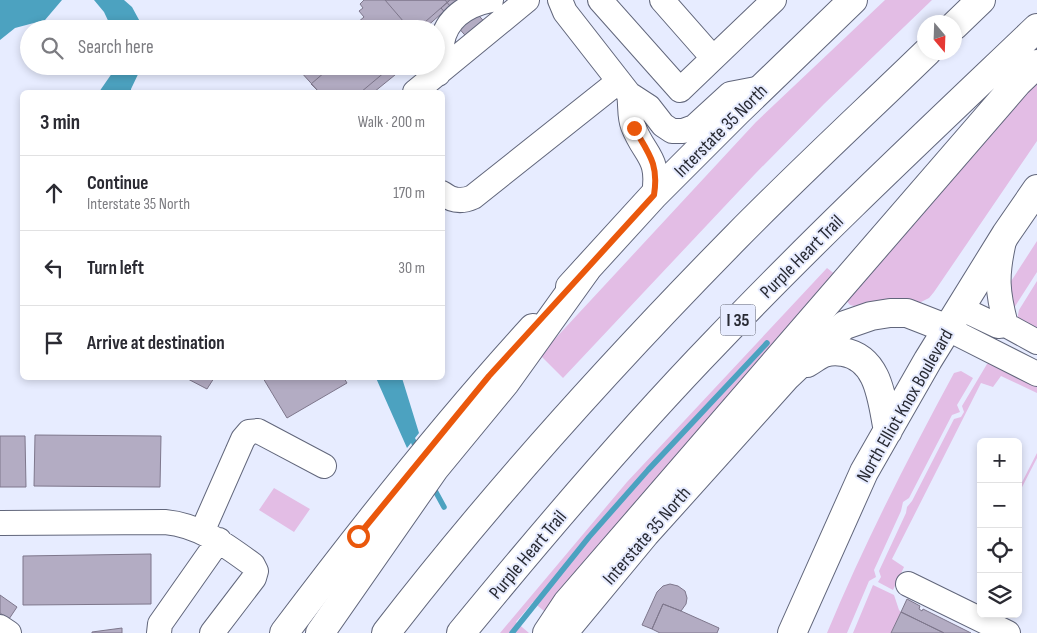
<!DOCTYPE html>
<meta charset="utf-8">
<style>
:root{--surface:#fff;--page:#f7f7f7;--text:#2b2b33;--muted:#7c7c81;--line:#e1e1e2}
body{margin:0;font-family:"Sofia Sans Condensed",sans-serif;background:var(--page);color:var(--text)}
.controls{position:absolute;right:15px;bottom:15px;display:grid;overflow:hidden;border-radius:8px;box-shadow:0 2px 8px #0003}
.controls button{width:45px;height:45px;display:grid;place-items:center;padding:0;border:0;border-bottom:1px solid var(--line);background:var(--surface);color:var(--text);font:25px sans-serif}
.compass{position:absolute;left:917px;top:15px;width:45px;height:45px;border-radius:50%;background:var(--surface);box-shadow:0 2px 8px #0003;rotate:161deg}
.stop{position:absolute;width:15px;height:15px;margin:-11px;border:4px solid #ea580c;border-radius:50%;background:#fff}
.stop.end{background:#ea580c;border-color:#fff;box-shadow:0 1px 5px #0008}
.list{margin:0;padding:0;list-style:none}
h2{display:flex;justify-content:space-between;align-items:center;height:65px;margin:0;padding:0 20px;font-size:21px}
h2 small{font-size:16px;font-weight:400;color:var(--muted)}
.list li{display:grid;grid-template-columns:32px 1fr auto;gap:15px;align-items:center;box-sizing:border-box;height:75px;padding:0 20px;border-top:1px solid var(--line)}
.list b{display:block;font-size:19px;white-space:nowrap}
.list p{margin:0;font-size:16px;white-space:nowrap;color:var(--muted)}
.list em{font-size:16px;font-style:normal;color:var(--muted)}
.icon{flex:none;width:28px;height:28px;fill:none;stroke:currentColor;stroke-width:2;stroke-linecap:round;stroke-linejoin:round}
.map{position:relative;flex:none;width:1037px;height:633px;overflow:hidden}
.search{position:absolute;background:var(--surface);box-shadow:0 2px 8px #0003;left:20px;top:20px;width:425px;height:55px;display:flex;align-items:center;gap:12px;box-sizing:border-box;padding:0 18px;border-radius:28px;color:var(--muted);font-size:19px}
.panel{position:absolute;background:var(--surface);box-shadow:0 2px 8px #0003;left:20px;top:90px;width:425px;height:290px;border-radius:8px}
.map>svg:first-child{display:block}
.green{fill:#e3bde5}
.water{fill:#4ca2c0}
.lines{fill:none;stroke-linecap:round;stroke-linejoin:round}
.stream{stroke:#4ca2c0;stroke-width:5.5}
.building{fill:#b3acc3;stroke:#7e778c}
.minor-casing{stroke:#61667b;stroke-width:26}
.major-casing{stroke:#61667b;stroke-width:30}
.highway-casing{stroke:#61667b;stroke-width:30}
.minor{stroke:#fff;stroke-width:24}
.major{stroke:#fff;stroke-width:28}
.highway{stroke:#fff;stroke-width:28}
.route{stroke:#ea580c;stroke-width:6}
.labels{text-anchor:middle;stroke-width:4;stroke-linejoin:round;paint-order:stroke}
.shield{fill:#e7ecff;stroke:#616470;stroke-width:1}
.shield-label{font-size:18px;font-weight:bold;fill:#282a33}
.street-label{font-size:19px;fill:#282a33;stroke:#e7ecff}
</style>
<div class="map">
<svg width="1037" height="633" viewBox="0 0 1037 633">
<rect width="100%" height="100%" fill="#e7ecff"/>
<!-- green -->
<path class="green" d="M885,0H932L824,104L755,174L563,378L540,355L756,122Z
M1037,82V141L934,292L929,298L919,303L894,300L879,301L854,306L850,305L846,300L975,151Z
M1037,241V272L1014,308L1010,309L1008,286Z
M827,268L836,275L549,615L533,602L516,622L529,633H500L627,482Z
M1037,281V330L1017,320L1019,310Z
M992,361L1028,378L1031,385L1037,386V393L1001,376L993,387L981,383L892,559L904,567L893,590L878,582L881,577L879,571L906,513L907,507L912,501L954,419L961,417L964,412L962,406L987,364Z
M961,371L973,378L957,405L960,412L952,415L909,498L903,502L901,511L874,570L876,577L869,581L847,633H827C864,544 908,458 954,373Z
M1037,453V458L1018,495V490Z
M274,488L310,509L294,532L259,510Z
M873,585L894,595L899,610L901,612L891,633H853Z"/>
<!-- water -->
<path class="water" d="M0,0H62L45,20L15,28L0,40Z
M94,0H124L132,7L144,29H112L104,12Z
M117,66H142L131,89V92H99Z
M376,378H402L419,433L407,448Z"/>
<g class="lines">
<!-- stream -->
<path class="stream" d="M413,440L417,451
M432,485L444,507
M512,633L589,537L648,470L767,343"/>
</g>
<!-- building -->
<path class="building" d="M364,0H450L417,29H350L364,17L359,11L363,8L360,4Z
M385,0H445L450,6L424,29H410Z
M450,0H465L489,27L471,42L441,8Z
M305,66H392L361,92H319L300,71Z
M332,66H406L374,92H319L311,84Z
M186,378H214L207,389Z
M263,378H344L347,383L287,418Z
M35,435L161,436L160,487L34,486Z
M0,436H25L26,487H0Z
M151,554V604L23,605V556Z
M670,584L678,586L685,591L687,598L686,604L681,611L663,604L652,629L642,625L657,592L663,586Z
M0,595L17,607L9,619L0,613Z
M907,599L920,606L919,609L922,611L923,609L971,633H944L901,612Z
M663,604L681,611L719,628L717,633H660L652,629Z
M901,612L944,633H891Z
M122,628V633H92V632Z"/>
<g class="lines">
<!-- minor casing -->
<g class="minor-casing">
<path id="minor" d="M560,0L565,12L629,94L649,107L663,125L672,131H683L694,127L730,94L756,89L759,90
M600,0L680,90L774,0
M662,0L713,58
M438,74C441,64 440,54 442,43C446,18 467,5 491,0
M415,92L527,0
M629,94C631,105 629,116 633,126C645,157 660,156 654,195
M442,193C452,201 462,202 473,197L619,81
M1004,241C996,276 997,291 1006,325
M960,308L998,326L1006,325L1037,342
M948,329L1037,374
M0,523L165,522C199,525 226,545 253,565L256,571L254,578L212,633
M202,532L243,439L249,432L258,431L324,466
M908,584L1008,633
M0,627L9,633
M159,633L160,624L219,540"/>
</g>
<!-- major casing -->
<g class="major-casing">
<path id="major" d="M570,287L654,195L737,112L853,0
M807,363C813,360 818,355 824,353C830,351 838,351 843,352C880,358 882,402 888,431
M284,633C363,528 444,425 533,328
M563,633L645,534L787,376L825,340L845,325L871,316L890,313H907L948,329
M792,633L864,472L928,360L1006,234L1037,189"/>
</g>
<!-- highway casing -->
<g class="highway-casing">
<path id="highway" d="M954,26L981,0
M320,633L435,468L505,383L586,270
M386,633C494,493 613,362 737,236C799,173 864,113 927,52
M461,633C543,533 626,435 716,342C819,234 929,131 1037,28
M547,633L567,603L1018,82L1037,64"/>
</g>
<!-- minor -->
<use href="#minor" class="minor"/>
<!-- major -->
<use href="#major" class="major"/>
<!-- highway -->
<use href="#highway" class="highway"/>
</g>
<g class="lines">
<!-- route -->
<path class="route" d="M358,536L489,376L654,195C659,164 649,154 634,128"/>
</g>
<g class="labels">
<!-- shield labels -->
<rect class="shield" x="720.5" y="304.5" width="35" height="31" rx="4"/>
<g class="shield-label">
<text x="738" y="326">I 35</text>
</g>
<!-- street labels -->
<g class="street-label">
<text transform="translate(720 130) rotate(-45)" y="7">Interstate 35 North</text>
<text transform="translate(801 256) rotate(-45)" y="7">Purple Heart Trail</text>
<text transform="translate(904 405) rotate(-60)" y="7">North Elliot Knox Boulevard</text>
<text transform="translate(646 535) rotate(-49)" y="7">Interstate 35 North</text>
<text transform="translate(527 554) rotate(-50)" y="7">Purple Heart Trail</text>
</g>
</g>
</svg>
<div class="controls">
<button>+</button>
<button>−</button>
<button><svg class="icon" aria-label="locate" viewBox="0 0 24 24"><circle cx="12" cy="12" r="6"/><path d="M12 2v4M12 18v4M2 12h4M18 12h4"/></svg></button>
<button><svg class="icon" aria-label="layers" viewBox="0 0 24 24"><path d="M12 4l9 5-9 5-9-5zM3 14l9 5 9-5"/></svg></button>
</div>
<svg class="compass" viewBox="-18 -18 36 36"><path d="M0-13l5 13h-10z" fill="#e53935"/><path d="M0 13l5-13h-10z" fill="#7c7c81"/></svg>
<div class="stop" style="left:358px;top:536px"></div>
<div class="stop end" style="left:634px;top:128px"></div>
<div class="search"><svg class="icon" aria-label="search" viewBox="0 0 24 24"><circle cx="10" cy="10" r="6"/><path d="M15 15l6 6"/></svg>Search here</div>
<section class="panel">
<h2>3 min<small>Walk · 200 m</small></h2>
<ul class="list">
<li><svg class="icon" aria-label="ahead" viewBox="0 0 24 24"><path d="M12 20V5M6 11l6-6 6 6"/></svg><div><b>Continue</b><p>Interstate 35 North</p></div><em>170 m</em></li>
<li><svg class="icon" aria-label="left" viewBox="0 0 24 24"><path d="M17 20v-9H6M10 6l-5 5 5 5"/></svg><div><b>Turn left</b></div><em>30 m</em></li>
<li><svg class="icon" aria-label="arrive" viewBox="0 0 24 24"><path d="M6 21V4h12l-3 4 3 4H6"/></svg><div><b>Arrive at destination</b></div></li>
</ul>
</section>
</div>
